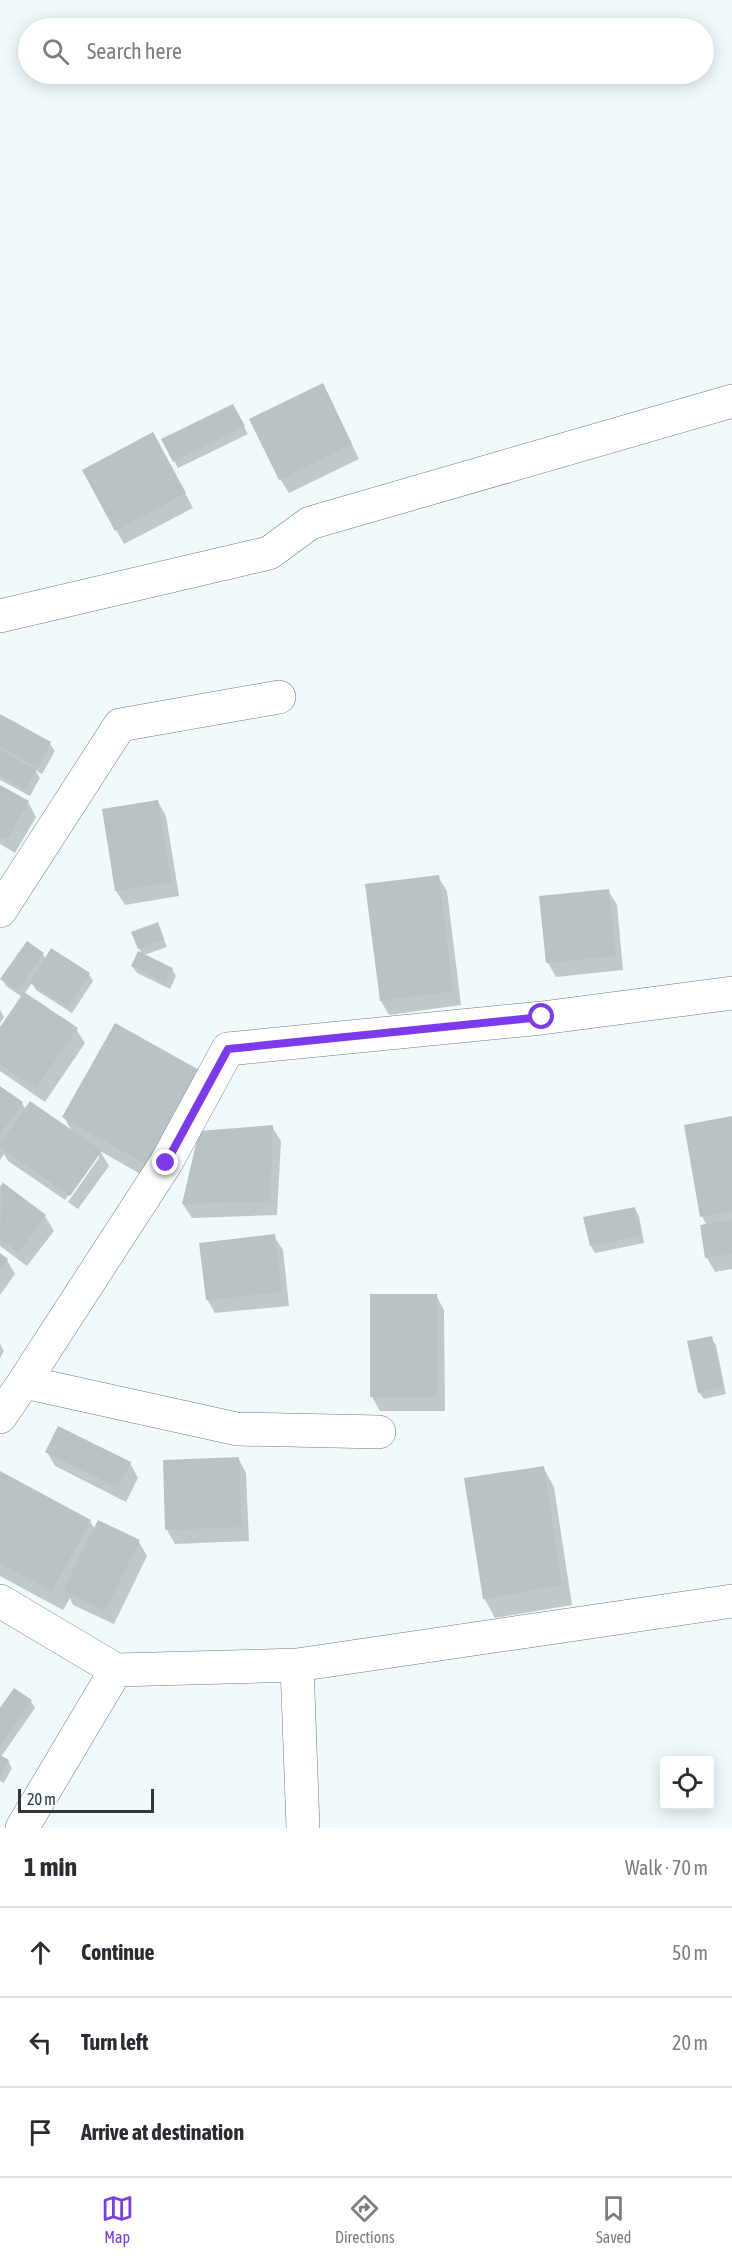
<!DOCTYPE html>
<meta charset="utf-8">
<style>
:root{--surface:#fff;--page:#f7f7f7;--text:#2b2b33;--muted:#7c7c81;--line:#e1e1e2;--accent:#7c3aed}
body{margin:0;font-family:"Asap Condensed",sans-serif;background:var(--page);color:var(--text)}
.controls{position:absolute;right:18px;bottom:18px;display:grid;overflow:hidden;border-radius:6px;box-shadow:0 3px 15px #0003}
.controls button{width:54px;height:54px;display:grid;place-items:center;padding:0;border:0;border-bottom:2px solid var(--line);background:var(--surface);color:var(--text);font:30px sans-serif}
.scale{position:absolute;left:18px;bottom:15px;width:136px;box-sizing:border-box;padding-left:6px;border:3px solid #343739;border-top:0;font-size:16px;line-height:21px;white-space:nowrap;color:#343739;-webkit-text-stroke:4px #f0fafd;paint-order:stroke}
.stop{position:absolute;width:18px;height:18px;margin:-14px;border:4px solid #7c3aed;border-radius:50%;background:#fff}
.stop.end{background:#7c3aed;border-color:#fff;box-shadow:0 2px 6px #0008}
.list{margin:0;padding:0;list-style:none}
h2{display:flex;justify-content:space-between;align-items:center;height:78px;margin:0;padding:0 24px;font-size:26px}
h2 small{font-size:20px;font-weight:400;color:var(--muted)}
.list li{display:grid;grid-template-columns:39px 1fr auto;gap:18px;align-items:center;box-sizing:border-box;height:90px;padding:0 24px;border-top:2px solid var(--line)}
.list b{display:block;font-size:22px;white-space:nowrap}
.list em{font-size:20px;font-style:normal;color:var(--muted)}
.icon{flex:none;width:33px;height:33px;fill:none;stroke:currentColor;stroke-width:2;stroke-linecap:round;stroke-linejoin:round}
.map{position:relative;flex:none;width:732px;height:1828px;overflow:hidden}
.search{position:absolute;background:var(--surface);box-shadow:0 3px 15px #0003;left:18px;right:18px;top:18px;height:66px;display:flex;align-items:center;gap:15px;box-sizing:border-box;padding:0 21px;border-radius:33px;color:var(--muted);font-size:22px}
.sheet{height:348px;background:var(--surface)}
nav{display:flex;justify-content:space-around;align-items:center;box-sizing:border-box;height:84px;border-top:2px solid var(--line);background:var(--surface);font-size:16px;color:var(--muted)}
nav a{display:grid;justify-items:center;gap:3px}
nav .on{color:var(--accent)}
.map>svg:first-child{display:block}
.shadow{fill:#0003}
.building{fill:#b9c2c5}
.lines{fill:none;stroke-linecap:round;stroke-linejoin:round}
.minor-casing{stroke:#71797c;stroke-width:34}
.minor{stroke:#fff;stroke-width:33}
.route{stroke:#7c3aed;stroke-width:8}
</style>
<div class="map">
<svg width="732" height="1828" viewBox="0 0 732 1828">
<rect width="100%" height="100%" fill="#f0fafd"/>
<!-- shadow -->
<path class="shadow" d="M330,399L359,459L289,493L280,479Z
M232,406L248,434L178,468L174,461Z
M161,448L193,508L124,544L84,471Z
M0,716L50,744L55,751L42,774L35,770L40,778L30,796L0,780Z
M0,786L28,802L36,817L15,853L0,844Z
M158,802L166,816L179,896L125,905L116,891Z
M438,877L447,891L461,1005L389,1015L381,1001L367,886Z
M608,890L617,905L623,970L556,977L548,963Z
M158,924L167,947L144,955L172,969L176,976L170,989L137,973L132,966L142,954L139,949Z
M28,943L43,954L46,959L89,974L93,981L72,1013L36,990L32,983L24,994L76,1029L85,1043L45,1102L0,1071V1029L22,997L6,986L2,979Z
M0,1010L4,1017L0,1023Z
M116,1025L158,1184L100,1151L109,1166L78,1209L68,1202L99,1158V1152L65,1200L8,1161L4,1154L0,1160V1088L22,1103L26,1110L72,1132L64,1117Z
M732,1117V1269L715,1272L707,1258L702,1227L707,1226L702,1216Z
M272,1127L281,1141L277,1215L192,1218L183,1204Z
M2,1184L45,1216L54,1231L27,1266L0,1246V1187Z
M635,1209L639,1216L644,1243L595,1253L591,1246L585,1219Z
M274,1236L283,1250L289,1306L215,1313L207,1299Z
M0,1255L7,1260L15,1274L0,1295Z
M436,1295L444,1310L445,1411H380L372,1397Z
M711,1338L716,1345L726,1394L704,1399L699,1392Z
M0,1344L4,1351L0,1358Z
M47,1452L130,1463L138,1478L126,1502L55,1466Z
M238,1458L246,1473L249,1541L175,1544L167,1530Z
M543,1467L554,1487L572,1605L495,1618L484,1598Z
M0,1473L90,1521L95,1529L139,1542L147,1556L114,1624L73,1605L70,1598L63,1610L0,1576Z
M31,1701L35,1708L1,1757L8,1761L12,1768L4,1783L0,1781V1711Z"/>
<!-- building -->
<path class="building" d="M323,383L352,444L279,480L249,419Z
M233,404L245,426L173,462L161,439Z
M153,432L186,493L115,531L82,470Z
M0,714L51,742L38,768L0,747Z
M0,750L36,770L26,790L0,776Z
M0,785L29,801L7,839L0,836Z
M158,800L171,882L115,891L102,809Z
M439,875L453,991L380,1001L365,884Z
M609,889L616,956L546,963L539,896Z
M158,922L164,939L138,949L131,932Z
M27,941L44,953L18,991L0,979Z
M51,948L90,973L68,1007L30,983Z
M138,951L173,968L165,983L131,966Z
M24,992L78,1028L36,1088L0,1064V1027Z
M115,1023L201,1071L147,1165L62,1117Z
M0,1086L23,1102L0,1135Z
M30,1101L102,1151L70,1196L0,1147V1144Z
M732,1116V1211L700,1217L684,1125Z
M273,1125L270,1201L182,1204L199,1131Z
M2,1182L46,1215L19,1252L0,1239Z
M635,1207L641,1236L590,1246L583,1217Z
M732,1220V1254L705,1258L700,1225Z
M275,1234L282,1292L206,1300L199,1243Z
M0,1253L8,1259L0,1270Z
M370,1294H437V1397H370Z
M712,1336L723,1387L698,1393L687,1341Z
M58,1426L131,1462L118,1488L45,1452Z
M239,1457L242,1527L165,1530L163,1460Z
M544,1466L562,1585L483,1599L464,1478Z
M0,1471L91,1520L52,1591L0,1564Z
M98,1520L140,1540L105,1611L63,1590Z
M14,1688L32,1700L0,1746V1708Z
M0,1755L9,1760L0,1777Z"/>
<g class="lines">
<!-- minor casing -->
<g class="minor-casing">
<path id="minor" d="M0,616L269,553L310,523L732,401
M0,911L120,725L279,697
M24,1382L237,1429L379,1432
M0,1417L24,1382L166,1163L228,1049L542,1018L732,993
M0,1601L116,1670L297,1665L732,1601
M297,1665L303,1828
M22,1828L116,1670"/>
</g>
<!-- minor -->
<use href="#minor" class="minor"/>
</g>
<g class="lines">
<!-- route -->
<path class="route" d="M166,1163L228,1049L542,1017"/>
</g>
</svg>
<div class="controls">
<button><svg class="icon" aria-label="locate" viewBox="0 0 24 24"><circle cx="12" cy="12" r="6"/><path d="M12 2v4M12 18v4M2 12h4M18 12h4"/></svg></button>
</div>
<div class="scale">20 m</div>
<div class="stop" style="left:542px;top:1017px"></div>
<div class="stop end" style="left:166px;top:1163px"></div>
<div class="search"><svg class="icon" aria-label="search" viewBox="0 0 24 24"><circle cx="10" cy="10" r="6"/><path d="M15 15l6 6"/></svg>Search here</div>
</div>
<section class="sheet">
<h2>1 min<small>Walk · 70 m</small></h2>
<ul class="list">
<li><svg class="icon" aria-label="ahead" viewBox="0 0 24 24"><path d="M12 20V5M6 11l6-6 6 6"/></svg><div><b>Continue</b></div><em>50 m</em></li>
<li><svg class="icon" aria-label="left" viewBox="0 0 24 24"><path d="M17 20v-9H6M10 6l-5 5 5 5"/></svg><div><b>Turn left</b></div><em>20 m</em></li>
<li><svg class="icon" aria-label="arrive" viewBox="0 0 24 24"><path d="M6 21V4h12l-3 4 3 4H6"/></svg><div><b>Arrive at destination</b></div></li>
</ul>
</section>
<nav>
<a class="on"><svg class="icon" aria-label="map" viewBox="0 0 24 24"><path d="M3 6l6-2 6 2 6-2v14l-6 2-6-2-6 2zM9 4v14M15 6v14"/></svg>Map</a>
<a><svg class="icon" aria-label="directions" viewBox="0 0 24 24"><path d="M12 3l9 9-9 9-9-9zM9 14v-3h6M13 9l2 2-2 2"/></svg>Directions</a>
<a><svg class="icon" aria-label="saved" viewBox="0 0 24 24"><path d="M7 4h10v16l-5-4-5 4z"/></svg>Saved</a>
</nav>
